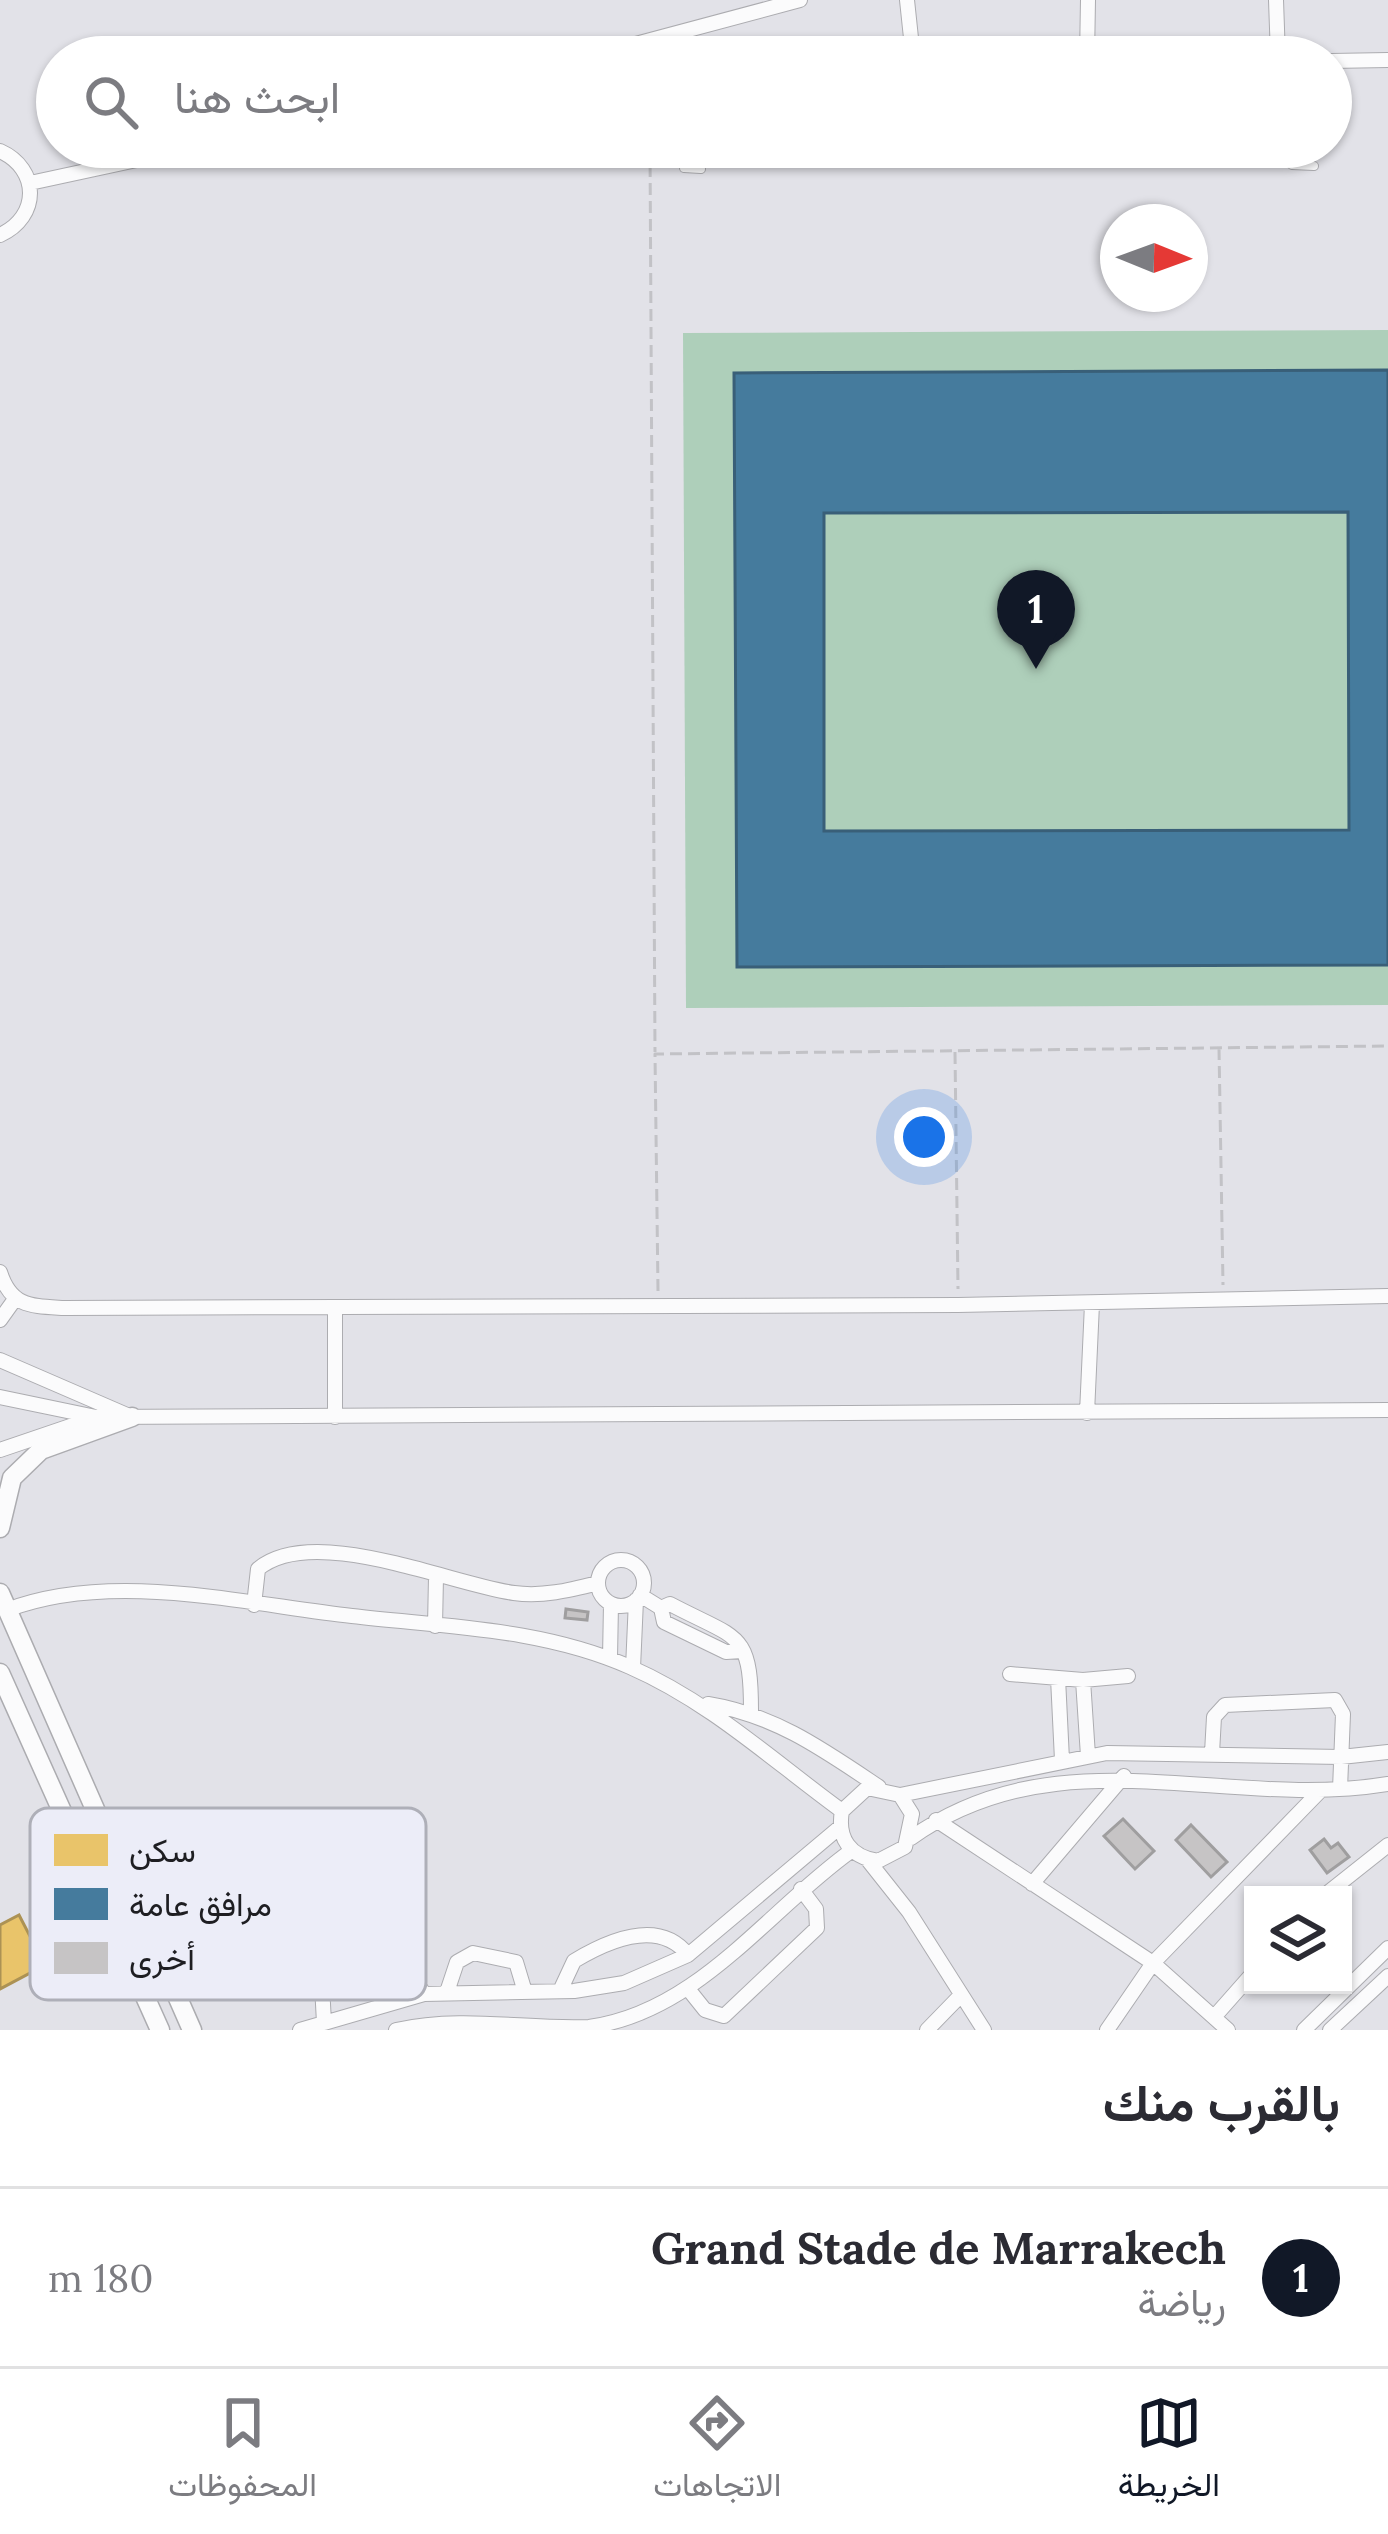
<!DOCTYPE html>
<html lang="ar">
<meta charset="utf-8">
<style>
:root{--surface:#fff;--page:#f7f7f7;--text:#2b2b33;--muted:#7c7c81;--line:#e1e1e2;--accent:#111827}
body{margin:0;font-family:Lora,Vazirmatn,serif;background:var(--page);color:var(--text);direction:rtl}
.controls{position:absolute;right:36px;bottom:36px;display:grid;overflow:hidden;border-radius:0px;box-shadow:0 3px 9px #0004}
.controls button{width:108px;height:108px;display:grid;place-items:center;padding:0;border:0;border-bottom:3px solid var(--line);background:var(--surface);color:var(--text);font:60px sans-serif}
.compass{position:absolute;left:1100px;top:204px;width:108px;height:108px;border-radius:50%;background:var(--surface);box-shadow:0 3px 9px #0004;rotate:91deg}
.you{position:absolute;left:924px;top:1137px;width:42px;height:42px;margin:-30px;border:9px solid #fff;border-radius:50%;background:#1a73e8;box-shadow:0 0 0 18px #1a73e833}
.badge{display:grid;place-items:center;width:78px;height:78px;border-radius:50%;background:var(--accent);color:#fff;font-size:39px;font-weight:700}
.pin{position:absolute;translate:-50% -99px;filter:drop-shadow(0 3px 6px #0008)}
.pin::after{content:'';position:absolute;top:63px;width:42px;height:36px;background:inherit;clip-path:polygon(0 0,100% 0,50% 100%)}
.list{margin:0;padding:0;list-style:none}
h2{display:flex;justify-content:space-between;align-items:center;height:156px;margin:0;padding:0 48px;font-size:51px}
h2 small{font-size:39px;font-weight:400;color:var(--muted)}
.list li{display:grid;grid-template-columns:78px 1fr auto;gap:36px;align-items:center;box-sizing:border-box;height:180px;padding:0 48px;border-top:3px solid var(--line)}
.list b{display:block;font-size:45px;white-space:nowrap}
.list p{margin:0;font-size:39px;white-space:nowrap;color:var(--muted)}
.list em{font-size:39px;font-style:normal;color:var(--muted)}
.icon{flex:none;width:66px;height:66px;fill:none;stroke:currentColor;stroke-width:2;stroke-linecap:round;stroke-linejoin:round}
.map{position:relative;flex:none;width:1388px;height:2030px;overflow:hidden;direction:ltr}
.search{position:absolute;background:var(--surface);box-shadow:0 3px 9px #0004;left:36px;right:36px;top:36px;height:132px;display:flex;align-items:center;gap:30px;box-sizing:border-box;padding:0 42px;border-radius:66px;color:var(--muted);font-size:45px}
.sheet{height:336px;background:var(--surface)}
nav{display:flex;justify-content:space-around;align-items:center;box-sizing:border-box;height:168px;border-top:3px solid var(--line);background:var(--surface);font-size:33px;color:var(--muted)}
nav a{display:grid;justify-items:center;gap:6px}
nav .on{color:var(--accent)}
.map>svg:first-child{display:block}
.green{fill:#aecfba}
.homes{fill:#e9c46a;stroke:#ac9254;stroke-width:3}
.public{fill:#457b9d;stroke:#395f78;stroke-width:3;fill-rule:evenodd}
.building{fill:#c6c4c5;stroke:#9f9e9f;stroke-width:3}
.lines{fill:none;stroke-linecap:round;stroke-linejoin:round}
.service-casing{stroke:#acacb0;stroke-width:10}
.minor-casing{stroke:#acacb0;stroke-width:16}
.tertiary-casing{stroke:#acacb0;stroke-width:21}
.path{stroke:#c2c2c6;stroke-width:3;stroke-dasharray:12 6;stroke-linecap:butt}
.service{stroke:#fbfbfc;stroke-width:8}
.minor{stroke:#fbfbfc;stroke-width:14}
.tertiary{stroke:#fbfbfc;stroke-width:18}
.key{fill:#ecedf8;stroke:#aeafb8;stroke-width:3}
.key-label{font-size:33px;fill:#1e1e22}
</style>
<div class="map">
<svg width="1388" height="2030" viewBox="0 0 1388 2030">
<rect width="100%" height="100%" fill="#e2e2e8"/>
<!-- green -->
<path class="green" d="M1388,330V1005L686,1008L683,333Z"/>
<!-- homes -->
<path class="homes" d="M19,1915L45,1965L0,1989V1925Z"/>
<!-- public -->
<path class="public" d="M1388,370V965L737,967L734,373ZM1348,512L1349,830L824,831V513Z"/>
<!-- building -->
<path class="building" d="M566,1609L588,1612L587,1620L565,1618Z
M1123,1819L1154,1851L1135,1869L1104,1836Z
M1191,1825L1227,1862L1211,1877L1176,1840Z
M1324,1839L1331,1848L1338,1843L1349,1857L1327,1873L1310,1850Z"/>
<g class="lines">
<!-- service casing -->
<g class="service-casing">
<path id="service" d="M684,147V168L701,169
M924,147V160H935
M1120,147V162H1132
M1292,147V165L1314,166
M869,150V147
M1045,157V147
M1241,158V147"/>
</g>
<!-- minor casing -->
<g class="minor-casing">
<path id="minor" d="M907,0L913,57
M1276,0L1278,57
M587,57L800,0
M1087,57L1088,0
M1331,61L1388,60
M0,151C40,169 40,217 0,235
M30,183L197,147
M0,1272C11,1307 31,1306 64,1308L958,1305L1388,1296
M335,1311V1417
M0,1320L15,1299
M0,1360L127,1415
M0,1397L96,1417L1388,1410
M1087,1413L1092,1304
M0,1450L91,1419
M598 1583a23 23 0 1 1 46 0a23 23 0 1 1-46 0Z
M640,1595L661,1608L670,1604C738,1640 751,1630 751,1711
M254,1605L258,1569C313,1523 450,1584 514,1593C543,1597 570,1590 598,1583
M661,1608L664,1622L726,1652L742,1651
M7,1610C112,1570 244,1604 352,1616C446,1627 542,1628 630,1667C710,1702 772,1760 842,1811
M435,1626L436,1577
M610,1658L611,1604
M633,1668L636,1600
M1010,1674L1083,1680L1128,1676
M1058,1678L1062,1760
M1083,1680L1088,1756
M708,1704C775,1715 824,1750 879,1787
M1212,1753L1214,1717L1225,1705L1335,1700L1343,1714L1340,1789
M900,1795L912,1814L905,1847L878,1861C850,1857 837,1838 842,1811L867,1788L900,1795L1107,1753L1341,1757L1388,1752
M936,1820L1153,1963L1228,2030
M911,1838C1060,1732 1225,1811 1388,1784
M867,1859L909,1912L984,2030
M1032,1884L1124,1776
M1325,1895L1388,1845
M689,1990L705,2010L724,2016L817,1928L816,1909L801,1889
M560,1991L574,1961C609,1940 659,1918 688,1955
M447,1992L457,1962L473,1953L516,1962L525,1992
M1215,2016L1253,1973
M324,2023L322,1985L346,1969L402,1958L424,1994
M300,2030L424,1994L574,1991L624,1983L688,1955L840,1827
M396,2030C465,2015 527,2030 589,2027C698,2012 767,1911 851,1851
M927,2030L961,1995
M1107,2030L1153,1963L1321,1790
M1304,2030L1388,1948
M1330,2030L1388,1976"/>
</g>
<!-- tertiary casing -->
<g class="tertiary-casing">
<path id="tertiary" d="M0,1528L12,1478L41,1450L132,1417
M0,1593L192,2030
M0,1673L160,2030"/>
</g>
<!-- path -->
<path class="path" d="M650,147L655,1052
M1219,1048L1223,1285
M955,1052L958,1289
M658,1291L655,1054L1388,1046"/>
<!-- service -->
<use href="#service" class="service"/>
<!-- minor -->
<use href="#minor" class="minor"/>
<!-- tertiary -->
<use href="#tertiary" class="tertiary"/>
</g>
<!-- legend -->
<rect x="30" y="1808" width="396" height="192" rx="18" class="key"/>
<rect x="54" y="1834" width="54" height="32" fill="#e9c46a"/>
<rect x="54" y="1888" width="54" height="32" fill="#457b9d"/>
<rect x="54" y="1942" width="54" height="32" fill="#c6c4c5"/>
<g class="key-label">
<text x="129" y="1862">سكن</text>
<text x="129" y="1916">مرافق عامة</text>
<text x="129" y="1970">أخرى</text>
</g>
</svg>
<div class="controls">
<button><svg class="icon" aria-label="layers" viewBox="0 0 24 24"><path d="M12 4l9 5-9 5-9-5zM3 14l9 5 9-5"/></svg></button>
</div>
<svg class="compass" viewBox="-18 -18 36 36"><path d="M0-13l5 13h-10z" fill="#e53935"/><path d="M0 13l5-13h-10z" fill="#7c7c81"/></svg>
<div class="you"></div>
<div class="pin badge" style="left:1036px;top:669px">1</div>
<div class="search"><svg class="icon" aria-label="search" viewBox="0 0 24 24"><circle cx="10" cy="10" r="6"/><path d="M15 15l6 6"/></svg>ابحث هنا</div>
</div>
<section class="sheet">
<h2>بالقرب منك<small></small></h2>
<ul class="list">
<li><span class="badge">1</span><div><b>Grand Stade de Marrakech</b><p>رياضة</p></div><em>180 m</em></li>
</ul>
</section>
<nav>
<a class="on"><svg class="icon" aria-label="map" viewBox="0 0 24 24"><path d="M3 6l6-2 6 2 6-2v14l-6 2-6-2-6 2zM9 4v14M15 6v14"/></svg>الخريطة</a>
<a><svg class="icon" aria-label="directions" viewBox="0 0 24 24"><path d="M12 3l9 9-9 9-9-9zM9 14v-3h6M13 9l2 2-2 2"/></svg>الاتجاهات</a>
<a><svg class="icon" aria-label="saved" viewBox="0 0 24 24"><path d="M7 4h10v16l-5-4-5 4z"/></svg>المحفوظات</a>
</nav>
